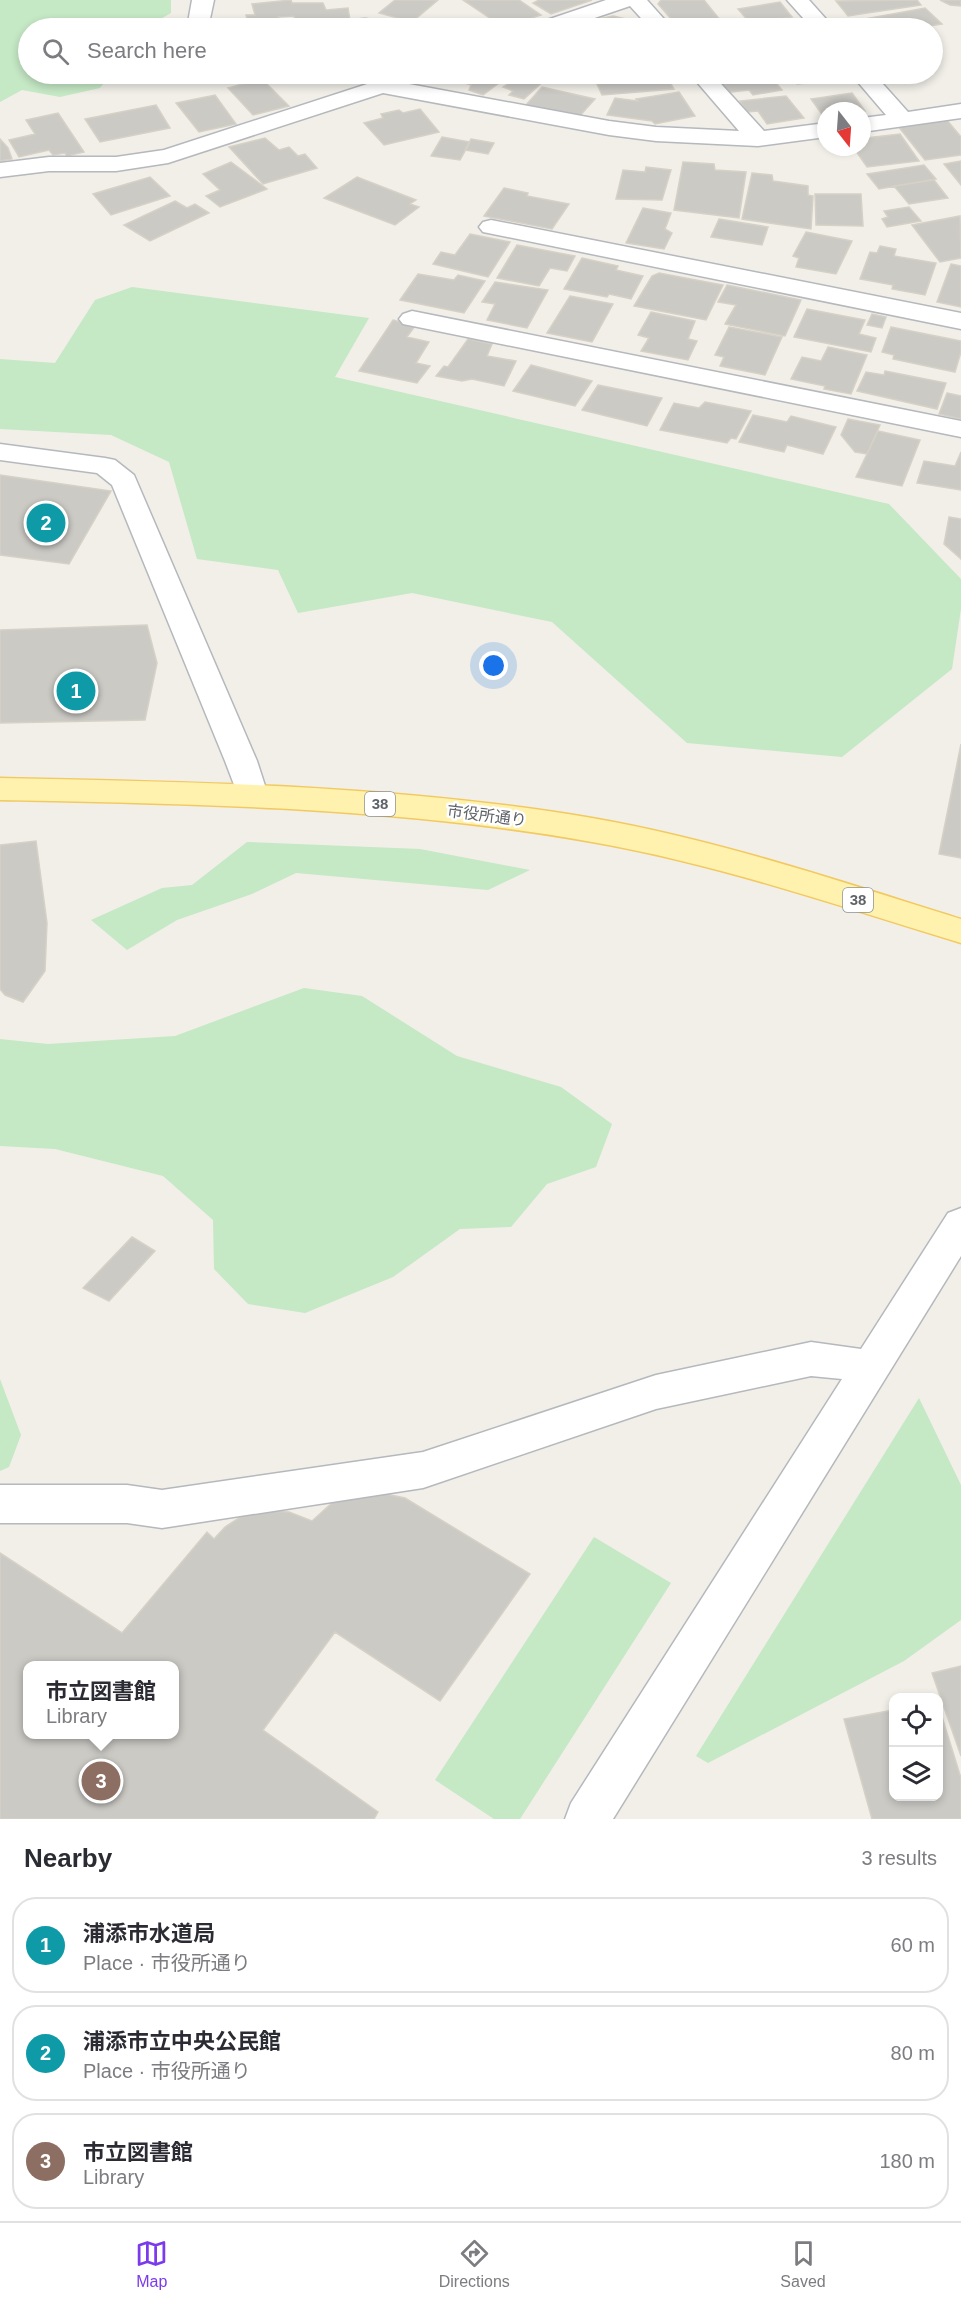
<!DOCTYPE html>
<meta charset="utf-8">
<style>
:root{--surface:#fff;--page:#f7f7f7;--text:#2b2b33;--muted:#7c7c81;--line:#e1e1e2;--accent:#7c3aed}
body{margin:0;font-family:Helvetica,"Noto Sans JP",sans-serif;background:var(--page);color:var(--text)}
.controls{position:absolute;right:18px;bottom:18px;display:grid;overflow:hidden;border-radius:12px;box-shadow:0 3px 9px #0003}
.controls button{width:54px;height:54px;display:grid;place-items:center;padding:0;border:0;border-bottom:2px solid var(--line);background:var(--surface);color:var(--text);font:30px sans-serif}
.compass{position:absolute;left:817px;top:102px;width:54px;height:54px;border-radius:50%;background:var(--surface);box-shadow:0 3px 9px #0003;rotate:163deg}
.you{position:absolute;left:494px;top:666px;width:21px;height:21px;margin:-15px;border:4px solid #fff;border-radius:50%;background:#1a73e8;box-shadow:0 0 0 9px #1a73e833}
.badge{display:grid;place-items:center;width:39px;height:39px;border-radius:50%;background:var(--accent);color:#fff;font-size:20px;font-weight:700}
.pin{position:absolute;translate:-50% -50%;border:3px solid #fff;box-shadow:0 2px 6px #0006}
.popup{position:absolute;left:23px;top:1661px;width:156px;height:78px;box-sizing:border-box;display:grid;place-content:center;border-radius:12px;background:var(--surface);filter:drop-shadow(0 2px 4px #0005);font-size:20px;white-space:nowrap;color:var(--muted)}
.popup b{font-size:22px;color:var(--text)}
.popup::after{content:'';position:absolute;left:50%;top:100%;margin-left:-12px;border:12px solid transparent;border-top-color:var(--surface)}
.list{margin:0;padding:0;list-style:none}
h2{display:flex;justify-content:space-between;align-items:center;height:78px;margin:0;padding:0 24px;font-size:26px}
h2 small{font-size:20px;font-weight:400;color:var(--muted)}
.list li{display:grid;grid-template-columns:39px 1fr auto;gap:18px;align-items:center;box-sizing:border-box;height:96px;margin:0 12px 12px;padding:0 12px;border:2px solid var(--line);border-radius:24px}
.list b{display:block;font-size:22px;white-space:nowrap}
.list p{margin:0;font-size:20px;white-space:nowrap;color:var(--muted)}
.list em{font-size:20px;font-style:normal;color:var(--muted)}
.icon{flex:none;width:33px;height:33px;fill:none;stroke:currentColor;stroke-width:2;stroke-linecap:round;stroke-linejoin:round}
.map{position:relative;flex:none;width:961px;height:1819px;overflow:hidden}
.search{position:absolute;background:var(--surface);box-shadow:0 3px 9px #0003;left:18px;right:18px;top:18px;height:66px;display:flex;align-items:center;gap:15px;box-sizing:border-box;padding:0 21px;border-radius:33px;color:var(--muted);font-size:22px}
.sheet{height:402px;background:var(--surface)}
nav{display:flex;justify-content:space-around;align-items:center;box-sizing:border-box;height:84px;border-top:2px solid var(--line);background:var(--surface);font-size:16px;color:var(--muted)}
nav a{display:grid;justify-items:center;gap:3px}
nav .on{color:var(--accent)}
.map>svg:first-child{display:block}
.green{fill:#c5e8c5}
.building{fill:#cccac5;stroke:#d6d1c6;stroke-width:1.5;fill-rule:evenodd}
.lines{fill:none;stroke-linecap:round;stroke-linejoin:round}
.minor-casing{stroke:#b5b8bc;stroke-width:3}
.major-casing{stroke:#f2c960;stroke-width:3}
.minor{fill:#fff;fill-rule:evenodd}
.major{fill:#fff2af;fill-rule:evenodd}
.labels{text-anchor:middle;stroke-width:5;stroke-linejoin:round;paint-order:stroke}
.shield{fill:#fff;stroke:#8f9295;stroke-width:1.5}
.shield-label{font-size:15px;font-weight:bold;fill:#5f6368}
.street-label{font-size:16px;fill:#5f6368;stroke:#fff}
</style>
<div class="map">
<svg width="961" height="1819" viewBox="0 0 961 1819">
<rect width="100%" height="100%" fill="#f1efe8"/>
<!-- green -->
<path class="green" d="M0,0H171V13L145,28H28V74H111L100,88L60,97L22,90L0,102Z
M132,287L369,318L335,377L889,504L961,579V609L952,669L842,757L687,743L552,622L412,593L298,613L278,570L197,559L169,462L111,435L0,429V359L55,363L95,300Z
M247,842L420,849L530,870L488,890L296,873L252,894L177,920L127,950L91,920L162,888L192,885Z
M304,988L362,996L457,1056L561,1087L612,1124L596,1167L547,1184L511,1227L460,1229L393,1277L305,1313L248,1304L214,1269L213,1220L163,1176L55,1149L0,1146V1039L48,1044L175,1036Z
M0,1379L21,1435L9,1467L0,1471Z
M919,1398L961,1485V1620L904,1661L708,1763L696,1756Z
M594,1537L671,1583L520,1819H494L435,1780Z"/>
<!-- building -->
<path class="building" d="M291,0L292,3H323L326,10L348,8L350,20L296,24L294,16L278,17L280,21L262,22L263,26L249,27L246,15H255L252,4Z
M395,0H438L412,22L379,13Z
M463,0H519L541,15L513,24L506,20L497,23Z
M539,0H592L551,14L533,3Z
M661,0H704L725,26L679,28L658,4Z
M917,0L921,5L848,16L836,1Z
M940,0H961V6L950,5Z
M780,2L792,17L750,23L738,9Z
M925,8L942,24L917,28H862L854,21Z
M613,16L626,19L635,28H577L590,26L588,21Z
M468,19L483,28H422L433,25L439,28Z
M180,74H217L218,77L181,80Z
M461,74H511L483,95L469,90L471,85L454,79Z
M523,74L546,79L524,99L509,95L513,91L503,87Z
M665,74L674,89L602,95L597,84L617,82L616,75Z
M724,74H769L782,90L753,95L749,90L723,93L711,75Z
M789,74H842L847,80L837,82L833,80L797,84Z
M262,79L289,106L253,115L228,88Z
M542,87L595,99L578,118L525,106Z
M679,92L695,116L655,124L652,121L607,115L615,98L638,101L636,99Z
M852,93L865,111H826V116L824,117L811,99Z
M215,95L236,124L199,132L176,103Z
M786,96L804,118L767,124L758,111L747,112L740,101Z
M156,105L170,128L100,142L85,119Z
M420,109L439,132L384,145L364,123L383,118L381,114L399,110L403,113Z
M58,113L84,152L67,156L65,153L53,155L49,150L19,157L9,140L35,134L26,120Z
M946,119L961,137V155L925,160L898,126Z
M900,134L919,161L867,167L853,147H862V142H867L866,138Z
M442,137L470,142L460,160L431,156Z
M265,138L279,150L289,147L298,156L305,154L317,168L263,184L229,147Z
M0,139L8,148L12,159L0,161Z
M471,139L494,143L488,154L465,150Z
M961,161V185L944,164Z
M231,162L267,189L220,207L206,196L220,190L203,174Z
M683,162L714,164L715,170L746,172L739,218L674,210Z
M924,165L936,179L879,189L867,174Z
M646,167L671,170L662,200L616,199L623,170L645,172Z
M752,173L772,175L773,181L808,186V195L813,196L811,229L742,219Z
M150,177L170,196L111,215L93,194Z
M357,177L416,200L410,204L419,207L395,225L324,198Z
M934,180L948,198L909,204L894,186Z
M504,188L528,193L527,196L569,204L552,229L484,216Z
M815,194H861L863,226L816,225Z
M175,201L187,208L195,204L209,213L150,241L124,225Z
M909,207L921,221L887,227L882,219L888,217L884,211Z
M643,208L671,213L665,229L672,233L664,249L626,243Z
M960,216L961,258L940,262L912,225Z
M719,219L768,227L762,245L711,237Z
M806,232L852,241L836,274L796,267L799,258L793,256Z
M470,234L510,242L488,277L433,264L441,252L455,255Z
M517,245L575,256L567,271L550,268L539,286L497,278Z
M880,246L896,249L894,256L936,263L925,295L892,289L893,285L860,279L870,252L877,253Z
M582,258L618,266L616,270L643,276L631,299L609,294L607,297L564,289Z
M951,264L961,266V307L937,302Z
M659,273L723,285L706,320L634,306L652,276Z
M418,274L454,280L458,275L485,281L464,313L400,300Z
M495,282L548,290L527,328L487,320L495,304L482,302Z
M727,285L801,300L785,336L725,324L736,305L718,302Z
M570,296L613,304L592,342L547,333Z
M807,309L865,320L859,334L876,338L871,352L794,337Z
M651,312L695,321L688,339L697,341L688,360L641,351L649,338L638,335Z
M872,314L886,317L882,328L867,325Z
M393,320L415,326L407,337L429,342L416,363L430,366L417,383L359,371Z
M729,327L782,337L765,375L720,366L724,357L715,355Z
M891,327L961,341V352L955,372L893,359L894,355L882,352Z
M468,339L492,344L487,356L516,361L504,386L472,379L462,381L436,376L444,366L448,367Z
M828,347L867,355L851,394L824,389L825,386L791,379L802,357L821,361Z
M531,365L592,381L575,406L513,391Z
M885,371L946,383L937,409L857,391L866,372L884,375Z
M598,385L662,398L647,426L582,410Z
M947,393L961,396V419L939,414Z
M705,402L751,411L736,439L731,438L727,443L660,430L674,403L699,408Z
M753,415L787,422L791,416L836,427L823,454L787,445L784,452L739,442Z
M848,419L880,425L867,454L855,452L841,435Z
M878,431L920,440L902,486L856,477Z
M961,452V490L917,483L924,461L955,466Z
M0,475L111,491L69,564L0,555Z
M949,517L961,519V559L944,544Z
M147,625L157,663L145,720L0,723V630Z
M961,744V858L939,854Z
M36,841L47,923L45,971L23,1002L5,995L0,989V845Z
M132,1237L155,1251L109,1301L83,1288Z
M381,1493L405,1498L530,1574L440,1701L335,1632L263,1730L378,1812L374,1819H0V1553L122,1633L207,1532L214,1539L225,1527L242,1516L267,1511L289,1512L312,1521L333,1502L353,1496ZM27,1666H174V1734H27Z
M961,1666V1756L932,1673Z
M938,1704L961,1778V1819H872L844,1719L894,1710V1796H938Z"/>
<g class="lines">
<!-- minor casing -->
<g class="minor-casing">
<path id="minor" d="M192,0H214L208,28H187Z
M606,0H647L672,28H650L630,6L565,28H535L538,23Z
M787,0H809L834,28H812Z
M365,19L373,20L380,28H314L317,23Z
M398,74H411L414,79L409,84L609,121L656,127L739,131L690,74H712L764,131L826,123V137L758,146L656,141L609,135L383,93L168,163L116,171H49L0,177V163L49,157H116L164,150Z
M851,74H874L908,112L961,104V118L862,132V118L886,115Z
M491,220L961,313V329L483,232L479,227L483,222Z
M412,311L961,421V437L403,324L399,319L403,314Z
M0,444L105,458L115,460L134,475L257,761L268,795L263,803L252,806L241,803L225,761L112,485L97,473L0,460Z
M961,1208V1256L613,1819H565L571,1803L842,1379L811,1376L656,1409L423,1488L162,1528L127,1523H0V1485H127L162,1490L423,1452L656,1375L811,1342L861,1349L948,1213Z"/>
</g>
<!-- major casing -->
<g class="major-casing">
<path id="major" d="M0,778C198,782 397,785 592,818C718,840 839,881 961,919V943C839,906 718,864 592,842C397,807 198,804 0,800Z"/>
</g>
<!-- minor -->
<use href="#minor" class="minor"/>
<!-- major -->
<use href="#major" class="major"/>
</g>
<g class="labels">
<!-- shield labels -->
<g class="shield">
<rect x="365" y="792" width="30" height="24" rx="4.5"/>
<rect x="843" y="888" width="30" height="24" rx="4.5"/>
</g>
<g class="shield-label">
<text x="380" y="809">38</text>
<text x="858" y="905">38</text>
</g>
<!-- street labels -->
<g class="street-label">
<text transform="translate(487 815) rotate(7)" y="6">市役所通り</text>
</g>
</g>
</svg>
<div class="controls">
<button><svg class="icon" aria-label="locate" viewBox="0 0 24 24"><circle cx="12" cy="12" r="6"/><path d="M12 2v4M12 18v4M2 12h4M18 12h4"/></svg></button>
<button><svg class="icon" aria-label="layers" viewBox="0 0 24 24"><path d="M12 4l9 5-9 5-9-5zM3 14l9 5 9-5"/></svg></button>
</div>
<svg class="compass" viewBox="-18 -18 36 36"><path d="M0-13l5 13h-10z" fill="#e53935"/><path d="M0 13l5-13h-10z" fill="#7c7c81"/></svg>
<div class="you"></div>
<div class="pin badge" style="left:76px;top:691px;background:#0f9aa8">1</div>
<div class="pin badge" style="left:46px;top:523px;background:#0f9aa8">2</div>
<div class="pin badge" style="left:101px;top:1781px;background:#8d6e63">3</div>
<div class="popup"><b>市立図書館</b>Library</div>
<div class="search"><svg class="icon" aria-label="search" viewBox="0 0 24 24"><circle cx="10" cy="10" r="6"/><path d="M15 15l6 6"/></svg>Search here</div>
</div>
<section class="sheet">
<h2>Nearby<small>3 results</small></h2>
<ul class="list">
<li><span class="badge" style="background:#0f9aa8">1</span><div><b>浦添市水道局</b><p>Place · 市役所通り</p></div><em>60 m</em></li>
<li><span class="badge" style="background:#0f9aa8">2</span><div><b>浦添市立中央公民館</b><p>Place · 市役所通り</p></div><em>80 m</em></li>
<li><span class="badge" style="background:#8d6e63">3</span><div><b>市立図書館</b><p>Library</p></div><em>180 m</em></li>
</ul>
</section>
<nav>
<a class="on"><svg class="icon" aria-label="map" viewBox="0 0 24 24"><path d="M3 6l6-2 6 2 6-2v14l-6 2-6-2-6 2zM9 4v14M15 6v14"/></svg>Map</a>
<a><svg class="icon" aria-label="directions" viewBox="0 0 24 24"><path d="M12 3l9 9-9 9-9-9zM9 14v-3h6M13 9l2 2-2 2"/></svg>Directions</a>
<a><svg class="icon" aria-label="saved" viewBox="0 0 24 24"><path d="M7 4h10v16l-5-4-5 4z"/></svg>Saved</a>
</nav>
